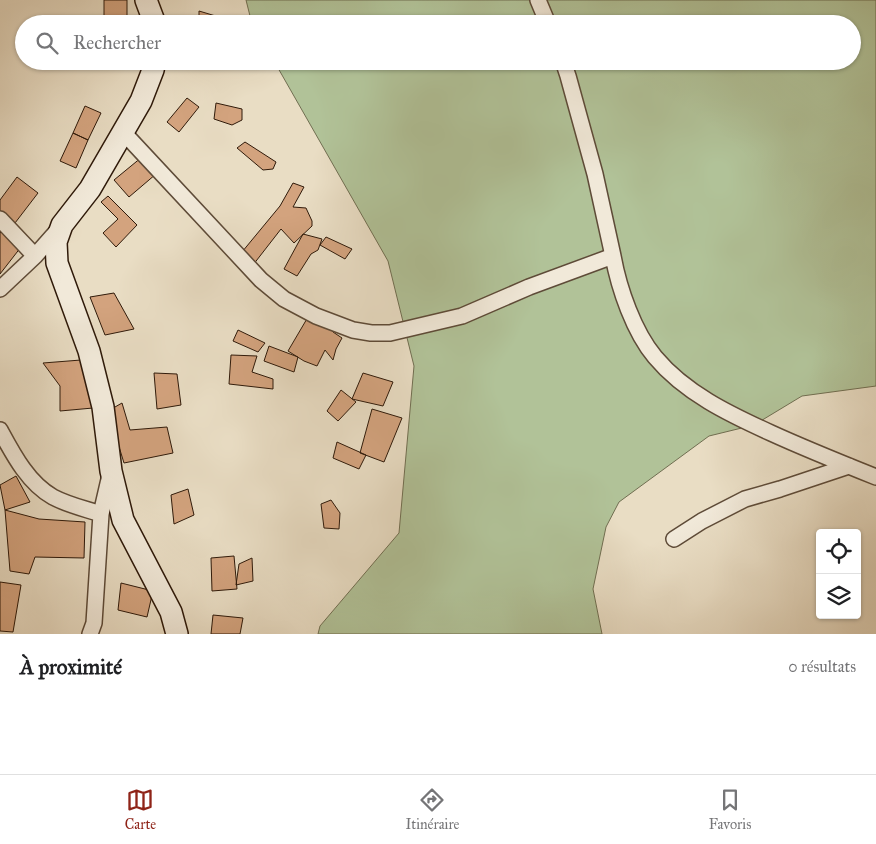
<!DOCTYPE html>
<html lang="fr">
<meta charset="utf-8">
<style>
:root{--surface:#fff;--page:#f2f2f2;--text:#202124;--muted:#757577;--line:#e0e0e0;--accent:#8f2418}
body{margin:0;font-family:"IM FELL Great Primer",serif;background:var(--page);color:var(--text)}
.controls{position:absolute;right:15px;bottom:15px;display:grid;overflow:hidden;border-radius:5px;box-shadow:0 1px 4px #0004}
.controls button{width:45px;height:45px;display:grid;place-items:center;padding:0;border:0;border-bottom:1px solid var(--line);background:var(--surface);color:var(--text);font:25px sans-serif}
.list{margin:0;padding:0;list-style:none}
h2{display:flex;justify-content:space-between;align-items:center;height:65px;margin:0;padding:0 20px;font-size:21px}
h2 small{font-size:16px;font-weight:400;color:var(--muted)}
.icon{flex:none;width:28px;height:28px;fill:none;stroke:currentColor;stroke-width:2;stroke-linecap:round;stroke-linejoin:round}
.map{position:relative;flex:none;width:876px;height:634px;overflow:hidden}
.search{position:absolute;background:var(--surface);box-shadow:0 1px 4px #0004;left:15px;right:15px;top:15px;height:55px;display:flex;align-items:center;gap:12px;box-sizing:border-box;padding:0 18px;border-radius:28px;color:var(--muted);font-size:19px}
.sheet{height:140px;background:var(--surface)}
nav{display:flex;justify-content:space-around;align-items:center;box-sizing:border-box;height:70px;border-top:1px solid var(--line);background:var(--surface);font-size:14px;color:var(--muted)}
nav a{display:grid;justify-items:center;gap:2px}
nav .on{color:var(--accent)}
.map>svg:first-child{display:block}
.green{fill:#b1c298;stroke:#706e51}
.building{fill:#d3a37e;stroke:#2f1a0a}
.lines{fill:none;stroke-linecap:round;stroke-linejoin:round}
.street-casing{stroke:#5e4b38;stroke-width:18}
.secondary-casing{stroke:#2f1a0a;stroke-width:24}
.street{stroke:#f1e9d9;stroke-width:15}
.secondary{stroke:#f1e9d9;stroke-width:21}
</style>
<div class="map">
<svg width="876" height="634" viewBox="0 0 876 634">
<rect width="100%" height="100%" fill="#e9ddc4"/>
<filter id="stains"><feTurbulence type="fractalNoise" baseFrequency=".004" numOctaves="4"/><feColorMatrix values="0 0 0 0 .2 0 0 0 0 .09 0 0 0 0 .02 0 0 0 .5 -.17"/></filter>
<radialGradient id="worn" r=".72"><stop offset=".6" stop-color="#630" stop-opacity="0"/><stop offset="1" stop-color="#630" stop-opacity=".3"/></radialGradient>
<!-- green -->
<path class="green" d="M246,0H876V386L802,396L754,425L709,436L619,502L606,527L593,589L602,634H318L320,626L399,533L414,366L388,261L274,61H852V24H252Z"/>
<!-- building -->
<path class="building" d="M104,0H127V20H104Z
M199,11L219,17L218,24H199Z
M187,98L199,107L179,132L167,122Z
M216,103L242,109V120L232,125L214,119Z
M85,106L101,113L88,140L73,133Z
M73,133L88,140L76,168L60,161Z
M245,142L276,162L273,169L263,170L237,148Z
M142,157L156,174L129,197L114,180Z
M17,177L38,193L15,223L0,211V200Z
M293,183L304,187L293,207L306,208L312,221V226L294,243L281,229L253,265L242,252L280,206Z
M108,196L137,225L116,247L103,233L118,219L101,202Z
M3,230L21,247L0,274V233Z
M303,234L322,239L318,250L311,254L297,276L284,269Z
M326,237L352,249L345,259L320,245Z
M114,293L134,329L105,335L90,297Z
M308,317L326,324L333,332L342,338L336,349L333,360L325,350L317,366L304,361L288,351Z
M238,330L265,343L258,352L233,341Z
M269,346L298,357L294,372L264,361Z
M231,355L257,356L252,372L273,379V389L229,384Z
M81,360L93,408L60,411V386L43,363Z
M154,373L177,374L181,405L157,409Z
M363,373L393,382L383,406L352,399Z
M341,390L356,402L338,421L327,411Z
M122,403L130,430L167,427L173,453L124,463L108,411Z
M372,409L402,418L384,462L360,453Z
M337,442L366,455L359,469L333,458Z
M16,476L30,502L5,510L0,485Z
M188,489L194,515L174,524L171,495Z
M331,500L340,513L339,529L324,528L321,504Z
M5,510L39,519L85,522L84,558L35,557L29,574L10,571Z
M234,556L237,589L212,591L211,558Z
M252,558L253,581L236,585L239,564Z
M0,582L21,585L13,632L0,631Z
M121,583L153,591L147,617L118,610Z
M213,615L243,618L240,634H211Z"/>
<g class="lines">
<!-- street casing -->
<g class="street-casing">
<path id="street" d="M538,0L548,24
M563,61L568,76L595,174L613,256
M124,133L261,280L284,299L316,316L353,330L371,333H390L462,316L529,287L613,256C619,289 634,332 655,357C685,393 729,414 771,433C806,449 841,463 876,477
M0,219L35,256
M0,289L35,256L58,230
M0,430C13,454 28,483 53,497C68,505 86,509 101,514
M674,539L702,521L745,499L780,489L849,466
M90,634L94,623L101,514L110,475"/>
</g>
<!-- secondary casing -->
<g class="secondary-casing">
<path id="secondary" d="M146,0L155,24
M155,61L153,70L141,101L90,189L62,225L56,242L57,263L89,351L103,407L111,471L123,520L171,612L177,634"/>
</g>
<!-- street -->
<use href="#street" class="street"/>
<!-- secondary -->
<use href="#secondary" class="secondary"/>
</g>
<rect width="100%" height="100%" filter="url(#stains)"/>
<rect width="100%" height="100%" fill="url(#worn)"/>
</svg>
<div class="controls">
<button><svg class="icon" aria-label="locate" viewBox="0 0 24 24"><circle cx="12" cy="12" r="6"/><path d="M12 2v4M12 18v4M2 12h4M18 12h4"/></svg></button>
<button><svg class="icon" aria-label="layers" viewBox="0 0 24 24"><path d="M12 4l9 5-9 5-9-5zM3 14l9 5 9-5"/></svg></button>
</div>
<div class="search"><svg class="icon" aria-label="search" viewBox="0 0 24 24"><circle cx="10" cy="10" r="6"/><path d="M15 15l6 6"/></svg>Rechercher</div>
</div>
<section class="sheet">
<h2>À proximité<small>0 résultats</small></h2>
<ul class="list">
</ul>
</section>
<nav>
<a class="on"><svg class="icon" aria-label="map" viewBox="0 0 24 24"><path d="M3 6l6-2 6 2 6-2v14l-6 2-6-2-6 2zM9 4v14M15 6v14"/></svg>Carte</a>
<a><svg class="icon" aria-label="directions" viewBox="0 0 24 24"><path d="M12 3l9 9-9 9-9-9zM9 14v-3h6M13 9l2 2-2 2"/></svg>Itinéraire</a>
<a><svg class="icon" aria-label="saved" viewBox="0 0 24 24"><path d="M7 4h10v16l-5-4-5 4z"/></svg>Favoris</a>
</nav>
